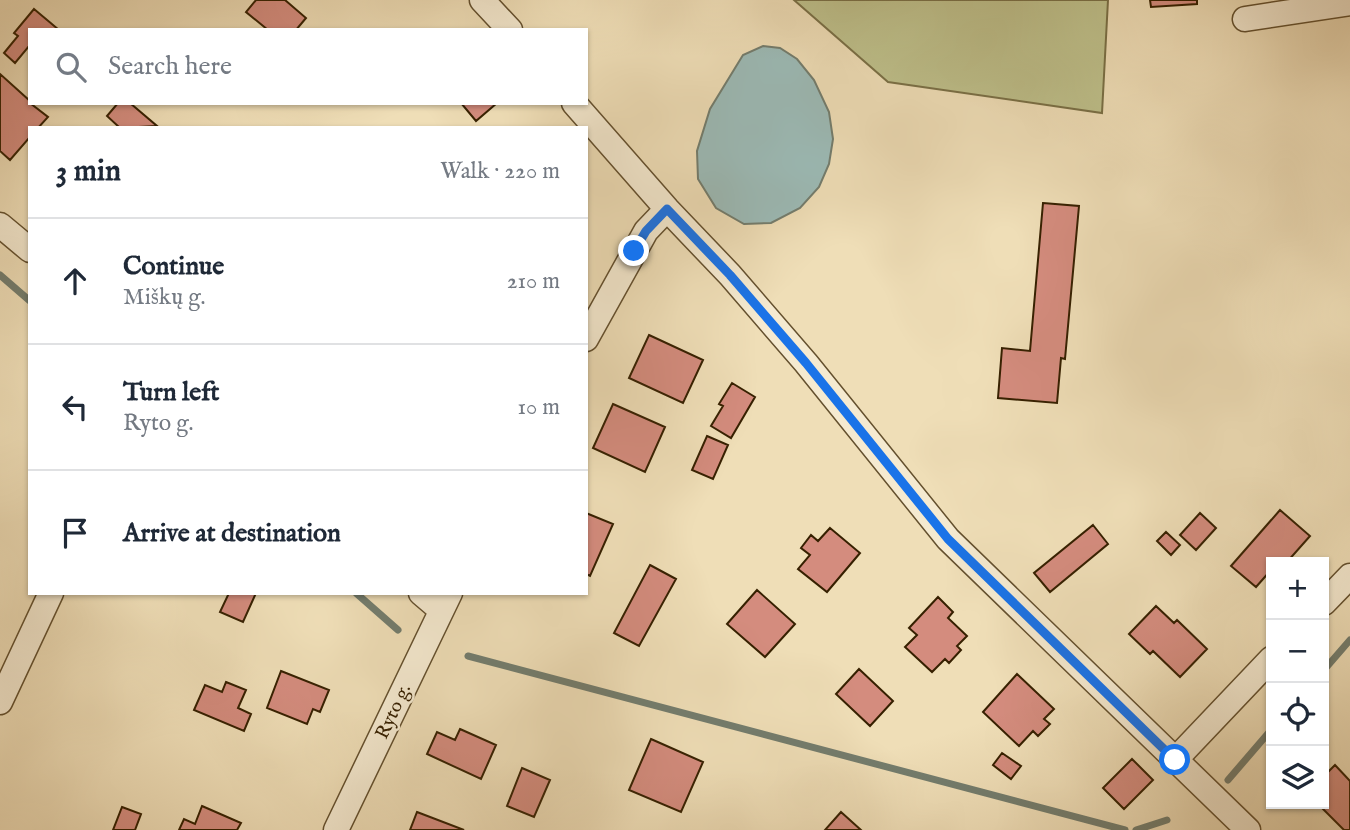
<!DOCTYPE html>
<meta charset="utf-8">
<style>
:root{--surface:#fff;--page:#f2f2f3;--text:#1f2937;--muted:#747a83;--line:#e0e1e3}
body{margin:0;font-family:"IM FELL English",serif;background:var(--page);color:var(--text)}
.controls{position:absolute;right:21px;bottom:21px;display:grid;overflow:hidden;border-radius:0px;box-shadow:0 2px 5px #0004}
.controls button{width:63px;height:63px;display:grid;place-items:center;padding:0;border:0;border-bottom:2px solid var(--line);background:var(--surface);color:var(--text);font:35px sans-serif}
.stop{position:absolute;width:21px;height:21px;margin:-16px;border:5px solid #1a73e8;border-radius:50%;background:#fff}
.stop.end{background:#1a73e8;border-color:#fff;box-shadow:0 2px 7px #0008}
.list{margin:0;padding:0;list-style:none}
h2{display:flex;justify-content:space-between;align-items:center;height:91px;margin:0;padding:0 28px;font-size:30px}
h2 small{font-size:23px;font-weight:400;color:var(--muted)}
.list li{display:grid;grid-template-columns:46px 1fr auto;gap:21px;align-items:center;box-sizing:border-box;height:126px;padding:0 28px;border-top:2px solid var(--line)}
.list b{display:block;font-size:26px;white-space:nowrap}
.list p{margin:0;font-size:23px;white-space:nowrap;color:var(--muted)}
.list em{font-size:23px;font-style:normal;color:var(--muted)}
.icon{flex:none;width:38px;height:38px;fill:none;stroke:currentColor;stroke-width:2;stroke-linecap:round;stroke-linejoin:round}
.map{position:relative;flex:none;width:1350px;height:830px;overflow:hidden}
.search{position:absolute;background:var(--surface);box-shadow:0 2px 5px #0004;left:28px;top:28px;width:560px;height:77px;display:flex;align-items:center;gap:18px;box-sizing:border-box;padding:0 24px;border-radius:0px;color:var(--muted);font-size:26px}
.panel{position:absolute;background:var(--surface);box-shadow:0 2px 5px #0004;left:28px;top:126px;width:560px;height:469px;border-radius:0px}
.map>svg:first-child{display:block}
.green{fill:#bec08b;stroke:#7a7046;stroke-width:2}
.water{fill:#9cbbb7;stroke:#737d6e;stroke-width:2}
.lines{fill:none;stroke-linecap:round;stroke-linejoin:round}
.stream{stroke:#737d6e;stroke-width:7}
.building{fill:#d48c7e;stroke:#362000;stroke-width:2}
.street-casing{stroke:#64502e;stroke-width:27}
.street{stroke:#f5ead0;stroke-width:24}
.route{stroke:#1a73e8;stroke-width:9}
.labels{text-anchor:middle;stroke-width:5;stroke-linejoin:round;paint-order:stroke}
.street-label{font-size:19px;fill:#362000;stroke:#f5ead0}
</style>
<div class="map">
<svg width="1350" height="830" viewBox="0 0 1350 830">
<rect width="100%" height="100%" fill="#efdeb7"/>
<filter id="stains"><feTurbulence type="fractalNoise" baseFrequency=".00286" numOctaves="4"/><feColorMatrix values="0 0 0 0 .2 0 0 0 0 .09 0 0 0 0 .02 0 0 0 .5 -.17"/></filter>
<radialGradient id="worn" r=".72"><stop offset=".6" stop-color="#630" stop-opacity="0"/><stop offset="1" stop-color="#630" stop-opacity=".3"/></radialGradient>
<!-- green -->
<path class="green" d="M794,0H1108L1102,113L888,82Z"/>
<!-- water -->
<path class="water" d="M763,46L780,48L797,59L814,80L829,112L833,139L829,164L819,187L800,208L771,223L744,224L716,208L698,179L697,151L710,109L743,55Z"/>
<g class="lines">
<!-- stream -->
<path class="stream" d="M0,275L30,301
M356,593L398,630
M468,656L1125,830
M1324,670L1350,640
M1228,780L1271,730
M1136,830L1167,820"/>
</g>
<!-- building -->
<path class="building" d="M256,0H285L306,18L296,30H268L246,12Z
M1150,0H1197V4L1151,7Z
M34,9L59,30H30V45L15,63L4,53L18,36L14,33Z
M0,74L30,101V103L48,117L38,128H30V137L10,160L0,151Z
M118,103H130L157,126L120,128L107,116Z
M461,103H497L476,121Z
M1043,203L1079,206L1065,359L1061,358L1057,403L998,398L1002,348L1030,351Z
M649,335L703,360L683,403L629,378Z
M732,383L755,397L731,438L711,426L723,406L719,404Z
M613,404L665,427L645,472L593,448Z
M707,436L728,445L713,479L692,470Z
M1280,510L1310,536L1287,562H1271V570L1256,587L1231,566Z
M586,513L613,524L590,576L586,574Z
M1200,513L1216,528L1196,550L1180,535Z
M1093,525L1108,544L1050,592L1034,573Z
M830,528L860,553L827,592L798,569L810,555L801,548L811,535L818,541Z
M1166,532L1180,545L1171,555L1157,541Z
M650,565L676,579L639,646L614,633Z
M757,590L795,624L765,657L727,624Z
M229,593H256L243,622L220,612Z
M938,597L953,612L948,618L967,636L957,646L961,650L949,663L945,659L932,672L905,647L917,635L909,628Z
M1156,606L1174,623L1177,620L1207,649L1180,677L1153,651L1150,654L1129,634Z
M859,669L893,701L870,726L836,694Z
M281,671L329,690L320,712L313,709L307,724L267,708Z
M1017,674L1054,709L1044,719L1050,724L1038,736L1033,731L1019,746L983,712Z
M226,682L246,690L238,708L251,714L244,731L194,710L205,685L222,692Z
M460,729L496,745L481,779L427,754L437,732L455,740Z
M651,739L703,762L681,812L629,790Z
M1002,753L1021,766L1011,779L993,765Z
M1132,759L1153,780L1124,809L1103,788Z
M1335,765L1350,781V830H1344L1318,804H1324V776Z
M522,768L550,780L534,817L507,806Z
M202,806L241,823L237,830H179L184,819L195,824Z
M122,807L141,814L135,830H113Z
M417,812L464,830H410Z
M841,812L861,830H825Z"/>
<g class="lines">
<!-- street casing -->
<g class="street-casing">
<path id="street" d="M482,0L510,30
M1245,19L1350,3
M574,103L667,209L730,275L806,363L948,539L1248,830
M0,225L30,250
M586,339L646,231L667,209
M421,593L441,610
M1324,603L1350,576
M0,702L51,593
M1175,760L1271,659
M336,830L450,593"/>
</g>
<!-- street -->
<use href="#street" class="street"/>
</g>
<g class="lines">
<!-- route -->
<path class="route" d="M634,251L646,231L667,209L730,275L806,363L948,539L1175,760"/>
</g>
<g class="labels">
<!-- street labels -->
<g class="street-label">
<text transform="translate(392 711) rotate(-65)" y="7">Ryto g.</text>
</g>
</g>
<rect width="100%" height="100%" filter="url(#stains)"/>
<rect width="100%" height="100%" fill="url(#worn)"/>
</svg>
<div class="controls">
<button>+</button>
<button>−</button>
<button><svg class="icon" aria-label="locate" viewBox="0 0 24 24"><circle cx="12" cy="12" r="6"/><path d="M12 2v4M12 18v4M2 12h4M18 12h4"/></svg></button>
<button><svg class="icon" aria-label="layers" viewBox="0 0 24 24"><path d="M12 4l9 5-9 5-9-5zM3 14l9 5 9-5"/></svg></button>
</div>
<div class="stop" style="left:1175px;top:760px"></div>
<div class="stop end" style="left:634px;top:251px"></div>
<div class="search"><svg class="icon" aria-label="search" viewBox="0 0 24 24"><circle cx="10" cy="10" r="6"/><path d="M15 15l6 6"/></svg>Search here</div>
<section class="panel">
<h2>3 min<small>Walk · 220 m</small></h2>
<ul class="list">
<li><svg class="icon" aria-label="ahead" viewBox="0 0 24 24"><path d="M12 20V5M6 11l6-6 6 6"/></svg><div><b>Continue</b><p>Miškų g.</p></div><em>210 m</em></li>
<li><svg class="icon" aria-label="left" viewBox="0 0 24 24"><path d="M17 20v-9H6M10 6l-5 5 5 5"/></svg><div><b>Turn left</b><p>Ryto g.</p></div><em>10 m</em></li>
<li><svg class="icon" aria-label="arrive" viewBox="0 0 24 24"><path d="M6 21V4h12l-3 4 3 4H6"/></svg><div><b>Arrive at destination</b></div></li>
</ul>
</section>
</div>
